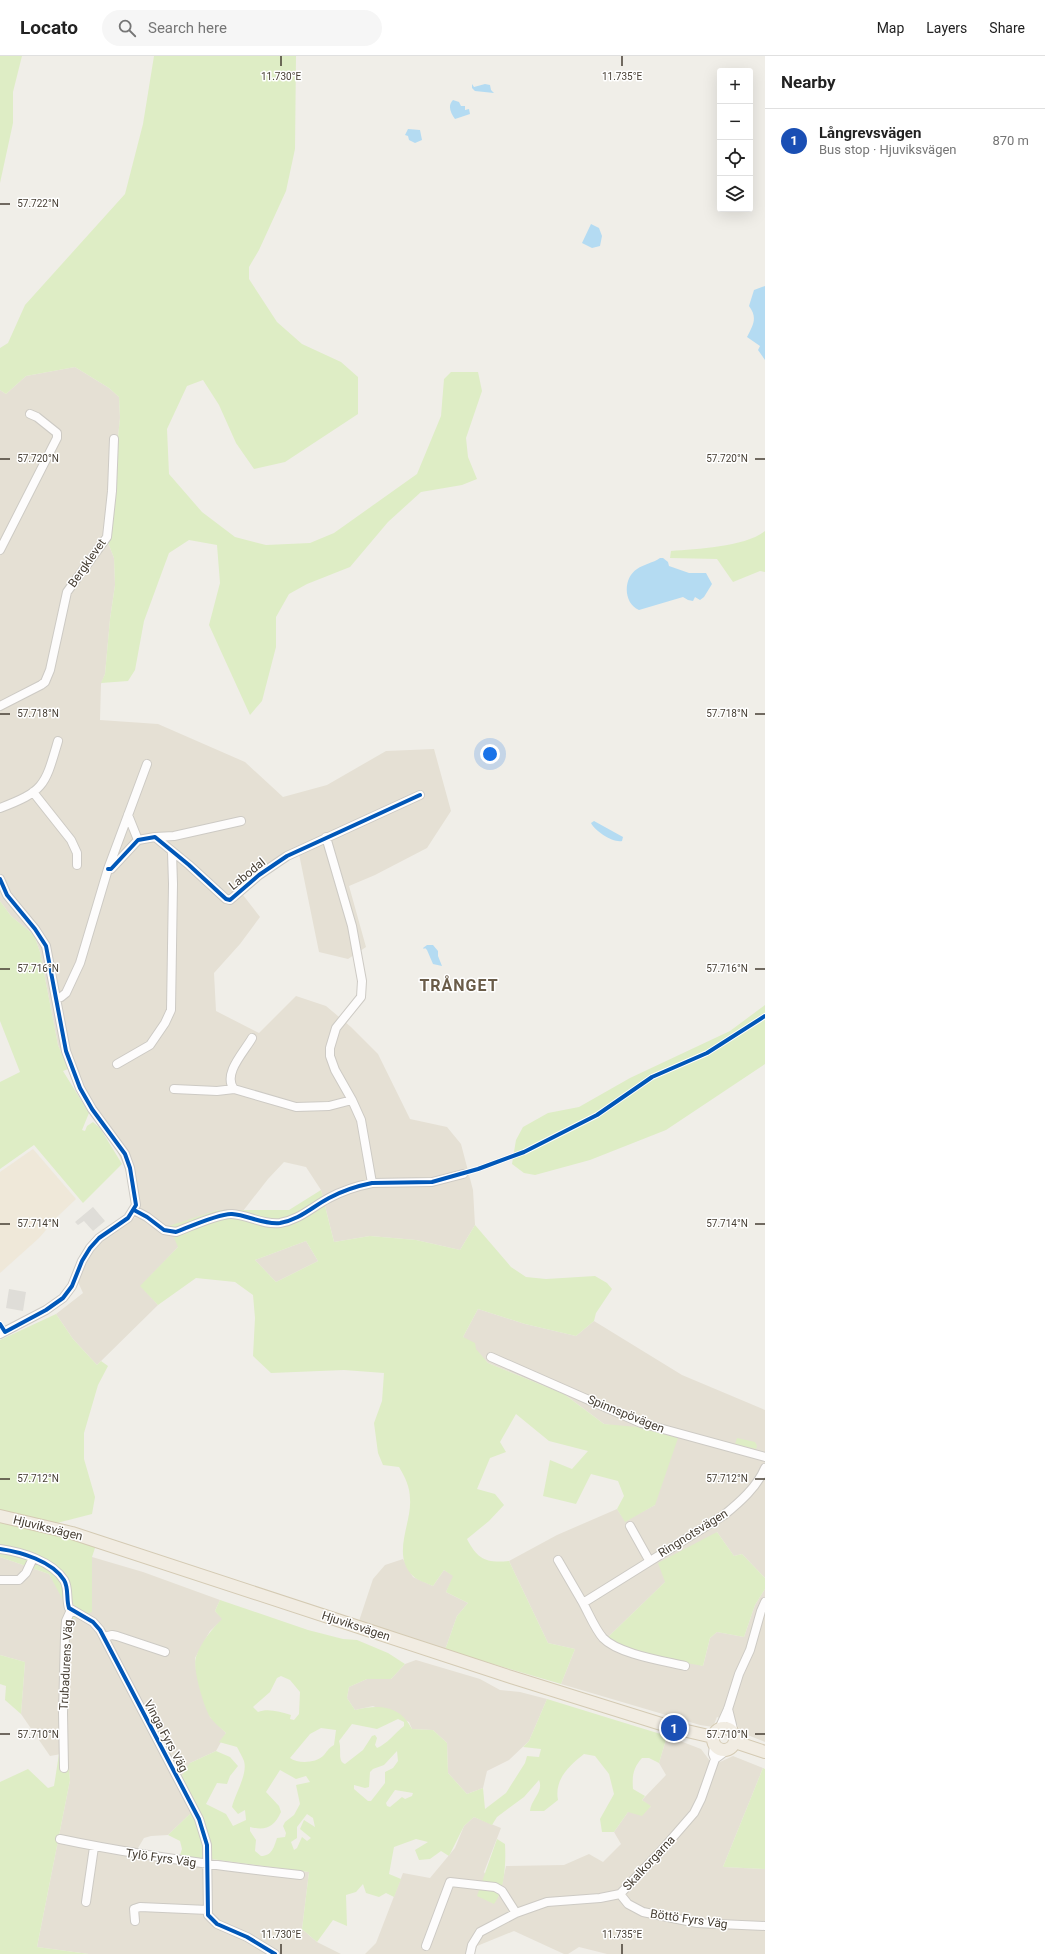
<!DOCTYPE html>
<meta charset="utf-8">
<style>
:root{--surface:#fff;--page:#f6f6f6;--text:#222;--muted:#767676;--line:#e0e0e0;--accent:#111827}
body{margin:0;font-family:Roboto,sans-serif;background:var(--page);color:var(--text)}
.controls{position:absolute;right:12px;top:12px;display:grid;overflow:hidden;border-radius:4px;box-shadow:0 4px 16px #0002}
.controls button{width:36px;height:36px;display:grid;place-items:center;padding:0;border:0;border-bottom:1px solid var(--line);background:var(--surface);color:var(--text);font:20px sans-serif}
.you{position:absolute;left:490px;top:698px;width:14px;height:14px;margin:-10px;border:3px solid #fff;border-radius:50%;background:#1a73e8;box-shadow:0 0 0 6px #1a73e833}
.badge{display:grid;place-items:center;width:26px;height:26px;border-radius:50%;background:var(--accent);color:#fff;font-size:13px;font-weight:700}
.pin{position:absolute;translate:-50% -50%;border:2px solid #fff;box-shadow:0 1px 4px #0006}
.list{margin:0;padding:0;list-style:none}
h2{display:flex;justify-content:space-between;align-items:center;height:52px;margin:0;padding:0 16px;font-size:17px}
h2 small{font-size:13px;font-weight:400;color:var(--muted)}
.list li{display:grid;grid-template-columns:26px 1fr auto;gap:12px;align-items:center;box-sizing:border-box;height:64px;padding:0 16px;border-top:1px solid var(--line)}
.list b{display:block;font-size:15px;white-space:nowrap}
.list p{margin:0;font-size:13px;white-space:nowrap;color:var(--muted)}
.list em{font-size:13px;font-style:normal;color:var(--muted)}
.icon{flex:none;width:22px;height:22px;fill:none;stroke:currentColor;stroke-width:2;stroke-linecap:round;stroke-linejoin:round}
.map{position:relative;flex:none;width:765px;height:1898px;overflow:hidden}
header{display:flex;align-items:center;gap:24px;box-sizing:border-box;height:56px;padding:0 20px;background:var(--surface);border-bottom:1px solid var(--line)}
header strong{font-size:19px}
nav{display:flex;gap:22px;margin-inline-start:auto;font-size:14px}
.search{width:280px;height:36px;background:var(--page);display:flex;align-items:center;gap:10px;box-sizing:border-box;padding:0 14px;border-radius:22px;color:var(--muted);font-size:15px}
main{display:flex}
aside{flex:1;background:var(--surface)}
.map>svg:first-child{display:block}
.residential{fill:#e5e0d4}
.education{fill:#efe8d9}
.green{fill:#deedc5;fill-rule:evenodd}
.parking{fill:#dfddd8}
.water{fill:#b4dbf2}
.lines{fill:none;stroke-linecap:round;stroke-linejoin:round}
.street-casing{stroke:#cdcac4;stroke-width:10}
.primary-casing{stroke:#d4cab3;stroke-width:14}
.street{stroke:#fdfcfc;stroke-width:8}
.primary{stroke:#f1ece2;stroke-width:12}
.cycleway-casing{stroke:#fff;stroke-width:6}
.cycleway{stroke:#0057b8;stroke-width:4}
.ticks{fill:none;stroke:#463e33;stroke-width:1.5}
.labels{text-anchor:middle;stroke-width:3;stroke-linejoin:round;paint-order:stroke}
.street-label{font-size:12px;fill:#463e33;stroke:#fff}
.district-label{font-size:16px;font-weight:bold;letter-spacing:1px;fill:#6a5c49;stroke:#fff}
.ticks-label{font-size:10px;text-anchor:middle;fill:#463e33;stroke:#fff;stroke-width:3;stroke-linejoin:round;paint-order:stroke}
</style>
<header>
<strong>Locato</strong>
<div class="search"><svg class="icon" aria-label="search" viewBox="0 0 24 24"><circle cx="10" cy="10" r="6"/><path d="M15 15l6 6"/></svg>Search here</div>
<nav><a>Map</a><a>Layers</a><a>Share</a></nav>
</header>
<main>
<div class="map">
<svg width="765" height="1898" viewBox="0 0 765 1898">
<rect width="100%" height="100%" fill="#f0eee8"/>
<!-- residential -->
<path class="residential" d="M75,311L109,332L119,341L120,362L107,484L114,502L115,529L110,563L105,618L101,628L100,664L158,668L245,706L283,741L327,729L386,695L434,693L451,755L427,792L375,819L349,830L366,891L348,903L319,896L299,798L277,810L243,839L260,861L240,888L214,917L216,955L259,977L296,940L326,950L351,971L378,998L410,1063L447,1071L461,1088L473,1134L475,1169L460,1194L416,1184L370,1180L334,1186L321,1134L306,1111L284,1106L268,1123L243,1155L218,1154L198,1161L178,1191L141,1230L158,1249L97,1309L73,1283L56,1258L83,1237L77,1224L85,1203L94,1191L136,1161L138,1153L124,1110L114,1088L87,1053L72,1024L58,989L40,896L34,879L11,860L0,845V334L6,338L26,320Z
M306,1185L318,1205L276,1226L255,1204Z
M478,1253L525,1268L576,1280L594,1265L682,1319L765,1354V1522L742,1498L734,1500L717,1476L607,1582L703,1610L710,1582L717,1576L744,1581L755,1549L765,1533V1686L740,1676L737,1668L717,1661L713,1671L700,1669L561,1628L575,1593L548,1587L509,1505L557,1479L617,1453L625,1465L655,1449L622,1371L604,1368L564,1338L488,1307L463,1281Z
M0,1501L49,1518L58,1533L92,1556V1501L143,1516L220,1544L215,1555L223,1563L210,1575L195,1602L196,1614L210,1661L226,1677L216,1695L190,1707L195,1753L168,1779L151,1780L144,1782L135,1797L179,1802L211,1803L309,1816L302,1873L317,1886L341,1898H89L37,1891L70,1724L67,1697L50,1700L21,1658L25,1606L0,1599Z
M403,1503L413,1521L433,1530L444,1514L454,1520L446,1536L468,1547L457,1560L445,1594L358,1568L373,1523L385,1509Z
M416,1604L480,1623L500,1634L520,1636L547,1643L529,1685L509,1704L487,1715L483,1732L467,1738L448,1717L447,1687L433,1674L412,1673L409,1666L373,1650L355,1654L347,1642L349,1631L367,1623H391L405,1608Z
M667,1680L701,1693L710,1705L720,1706L733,1700L763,1712L723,1811L765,1813V1898H607L579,1891L568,1898H564L514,1875L477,1890L474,1898H365L376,1887L403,1817L430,1822L455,1792L464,1770L474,1761L501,1772L484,1816L499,1841L506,1810L564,1809L589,1798L603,1806L621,1788L614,1776L628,1756L651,1751L642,1744L666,1719L659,1707Z"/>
<!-- education -->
<path class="education" d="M33,1093L76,1143L58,1160L39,1182L0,1217V1116Z"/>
<!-- green -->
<path class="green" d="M0,0H22L13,36V67L0,127Z
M154,0H296L295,93L286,135L259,194L249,211V223L277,266L302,288L341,306L358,321V358L285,406L254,413L236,387L219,349L203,324L187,330L167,373L169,418L202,456L235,481L266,489L310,487L334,477L417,418L441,360L444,323L451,316H478L482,335L466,382L468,401L477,423L462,429L421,436L388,466L350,511L307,528L289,538L276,561V591L262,645L250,659L209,569L220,527L217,489L189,484L169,497L144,565L135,614L128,625L101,627L105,618L110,563L115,529L114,502L107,484L120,362L119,341L109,332L75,311L26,320L6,338L0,334V292L8,287L25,249L125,138L143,68Z
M765,475V516L760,515L733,526L717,503L670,502L671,495C697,493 745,491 765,475Z
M0,845L11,860L34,879L40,896L58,989L68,1013L63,1015L89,1057L82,1074L85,1075L87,1070L93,1066L100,1072L122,1108L83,1147L34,1089L0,1113V1026L20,1016L0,965Z
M765,949V1008L666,1074L590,1104L535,1119L524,1117L512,1108L516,1084L523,1071L548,1057L579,1051L630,1022L730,975Z
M321,1134L334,1186L370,1180L416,1184L460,1194L475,1169L511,1211L526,1221L546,1223L595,1220L607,1227L612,1233L596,1257L594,1265L576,1280L525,1268L478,1253L463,1281L475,1287L476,1293L488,1307L564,1338L604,1368L637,1371L678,1382L655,1449L625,1466L617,1453L624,1440L618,1425L591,1418L576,1448L543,1440L550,1404L572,1413L588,1395L549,1385L516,1358L500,1386L506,1396L490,1402L477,1433L495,1438L504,1449L489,1465L467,1483C478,1504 486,1507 509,1505L548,1587L575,1593L561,1628L445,1594L457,1560L468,1547L446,1536L453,1520L444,1514L433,1530C427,1527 418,1525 413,1520C391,1499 412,1467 410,1443C410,1431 405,1421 399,1411L383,1409L378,1397L374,1367L382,1345L384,1317L344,1314L271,1317L253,1300L255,1262L253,1239L235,1226L196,1222L158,1249L140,1230L178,1191L169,1170L218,1154H289ZM306,1185L318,1205L276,1226L255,1204Z
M56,1258L73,1283L97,1309L101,1305L108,1310L98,1329L84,1377V1403L95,1441L92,1458L57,1467L99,1480L92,1501V1556L73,1563L49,1518L0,1501V1284Z
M737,1382L755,1386L757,1390L756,1393L735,1388Z
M717,1476L734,1500L742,1498L765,1522V1533L755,1549L744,1581L717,1576L710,1582L703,1610C677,1605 626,1598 607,1582L665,1526L658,1507Z
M220,1544L308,1574L343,1583L357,1584L388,1597L405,1608L391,1623H367L349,1631L347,1642L355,1654C379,1648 400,1649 412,1673L433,1674L447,1687L448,1717L467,1738L483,1732L485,1753L506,1737L525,1707L527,1700L539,1701L541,1693L523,1691L529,1685L547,1643L667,1680L659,1707L649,1702H642C633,1712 632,1720 633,1733L645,1740L642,1744L651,1750L642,1760L628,1756L614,1776H602L600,1763L614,1738L609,1718L595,1700L584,1698C570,1709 554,1723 558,1744L544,1755H530C531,1743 544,1736 539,1724L524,1741L497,1761L492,1769L474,1761L464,1770L449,1800L441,1795L430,1803L419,1804L415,1794L428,1786L416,1783L394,1791L389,1818L401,1823L394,1841L386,1837L379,1841L366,1837L363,1828L356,1836L346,1839L347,1870L333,1864L317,1886L302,1873L309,1816L211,1803L179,1802L182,1793L180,1785L168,1779L195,1753L181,1721L190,1707L216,1695L230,1701L238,1710L230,1720L227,1728L217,1727L206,1748L226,1758L233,1770L246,1764L245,1754L238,1758L232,1751C235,1738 248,1718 244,1705C242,1700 239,1695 237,1691L219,1686L226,1677C221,1672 214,1667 210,1661C204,1651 192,1612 196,1601C201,1586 212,1573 222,1563L215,1555ZM281,1620L290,1624L300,1636L299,1658L294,1664L290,1663L291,1659C280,1656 268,1652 258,1656L253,1651L270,1636L277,1622ZM398,1663L404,1666V1670C395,1677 387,1688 377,1692L375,1689L377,1682L375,1679L372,1680L363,1694L345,1708C337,1705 342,1694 339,1685L352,1668L377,1673ZM321,1672L336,1674L334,1689C328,1692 327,1696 323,1700C316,1707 298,1708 290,1702L310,1678ZM397,1695L398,1705L393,1712L385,1716V1727L371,1745H368L354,1733V1729L365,1732L369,1731L370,1716L373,1713L384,1709ZM280,1714L296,1723L306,1720L310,1726L296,1729L300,1748L294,1759L285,1766L283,1770L286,1777L285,1781L277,1782C274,1791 272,1800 261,1800L255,1795L256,1784L250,1775V1771C266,1775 274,1771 281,1756L279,1750L266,1736ZM395,1734L413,1737L412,1740L405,1743L402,1741L390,1751L387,1750L386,1747ZM307,1758L313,1762L315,1771L304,1764L300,1773L311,1782L307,1785L302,1781L297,1792L294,1794L291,1786L297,1782V1771Z
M0,1599L25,1606L21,1658L5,1644L6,1630L0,1628Z
M67,1697L70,1724L37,1891L89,1898H0V1726L28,1713L48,1732L54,1730L59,1698Z
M763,1712L765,1713V1813L723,1811Z
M497,1783L505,1788C506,1806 505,1834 494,1848L477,1840Z"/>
<!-- parking -->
<path class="parking" d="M93,1151L105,1165L93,1175L84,1165L78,1169L75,1166Z
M9,1233L26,1236L23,1255L6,1252Z"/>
<!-- water -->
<path class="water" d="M472,28L474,31L485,28L490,29L491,34L494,37L475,35L472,32Z
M453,44L459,46L461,50H465V54L469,53L470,58L455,63C451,57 447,50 453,44Z
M408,73L420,74L422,84L415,87L409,84L408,80L405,79Z
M591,168L599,172L602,180L600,190L592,192L582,187Z
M765,230V304L758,294L760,290L747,281C753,269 758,262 749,250L754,234Z
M660,502H663L668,506L669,510L689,517H706L712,528L704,541L700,544L695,541L693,545L688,544L683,541L639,554C623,547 623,522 637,513C644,508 653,507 660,502Z
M594,765L623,781L622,785C613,787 595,775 591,767Z
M427,889H433L438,895V900L442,910L433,908L427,894L425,892L424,893L423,892Z"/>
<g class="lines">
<!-- street casing -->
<g class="street-casing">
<path id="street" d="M0,494L57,382V377L37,361L30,358
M0,650L41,629L45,626L50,614L67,536L107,481L112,435L114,383
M33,736L71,784L77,797V809
M0,752C45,735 45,729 58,685
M128,759L138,784
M155,781L174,780L241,765
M326,781L352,870L362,925L361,941L336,972L330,992V1000L335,1014L352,1044
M108,813H111L138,784L155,781L189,809L226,843L230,844L259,819L287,800L420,739
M0,823L7,839L35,873L46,890L66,995L80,1032L92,1053L125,1098L130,1112L136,1149L128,1162L99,1182L90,1192L82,1205L72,1230L63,1242L46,1254L0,1278
M56,943L61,941L66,937L80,907L108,813L147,708
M117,1008L150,989L165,967L171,954L173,828L172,796
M174,1033L217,1035L234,1033L296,1051L329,1050L352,1044L361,1064L372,1127
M234,1033C222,1018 245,995 252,982
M134,1154L147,1161L164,1174L176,1176C189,1171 220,1157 232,1158C248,1159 263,1169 280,1167C299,1164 312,1151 329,1142C342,1135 357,1130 372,1127L432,1126L463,1118
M491,1301L641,1367L765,1401
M630,1470L649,1504
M0,1493C21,1496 52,1505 64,1524C69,1532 66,1543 69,1552L93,1566L100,1574L199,1763L207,1789L208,1859L217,1868L247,1881L275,1898
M558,1504L583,1547
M0,1524H19L26,1517L33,1502
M104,1581L112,1579L117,1580L165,1596
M685,1610C664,1605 618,1598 603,1582C595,1573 589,1558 583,1547L724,1459C740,1446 757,1431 765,1412
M728,1653L734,1677
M719,1673L728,1653L739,1618L750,1594L761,1555L765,1546
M714,1689L713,1698L715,1703
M64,1712L63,1657L65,1580L66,1565L71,1554
M60,1783C140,1800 218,1810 300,1819
M620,1838L628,1848L643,1856L697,1867L765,1870
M86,1846L94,1791
M135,1865L134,1853L140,1851L208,1854
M426,1890L450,1826L495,1831L502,1835L516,1857
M470,1898L472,1889L480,1876L516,1857L547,1846L600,1842L620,1838L661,1795L694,1757L701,1743L715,1703L727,1694"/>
</g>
<!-- primary casing -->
<g class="primary-casing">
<path id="primary" d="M0,1460L72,1477L511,1621L674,1672L713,1681
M713 1683a11 11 0 1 1 22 0a11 11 0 1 1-22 0Z
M735,1686L765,1696"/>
</g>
<!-- street -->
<use href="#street" class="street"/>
<!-- primary -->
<use href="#primary" class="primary"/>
<!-- cycleway casing -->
<g class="cycleway-casing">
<path id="cycleway" d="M108,813H111L138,784L155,781L189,809L226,843L230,844L259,819L287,800L420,739
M0,823L7,839L35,873L46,890L66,995L80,1032L92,1053L125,1098L130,1112L136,1149L128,1162L99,1182L90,1192L82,1205L72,1230L63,1242L46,1254L5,1276L0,1268
M134,1154L147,1161L164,1174L176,1176C189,1171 220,1157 232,1158C248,1159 263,1169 280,1167C299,1164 312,1151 329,1142C342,1135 357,1130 372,1127L432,1126L478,1113L524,1096L597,1059L652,1021L707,997L765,960
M0,1493C21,1496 52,1505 64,1524C69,1532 66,1543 69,1552L93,1566L100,1574L199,1763L207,1789L208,1859L217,1868L247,1881L275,1898"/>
</g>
<!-- cycleway -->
<use href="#cycleway" class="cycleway"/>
</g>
<!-- ticks -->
<path class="ticks" d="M281,0V10M622,0V10M0,148H10M0,403H10M755,403H765M0,658H10M755,658H765M0,913H10M755,913H765M0,1168H10M755,1168H765M0,1423H10M755,1423H765M0,1678H10M755,1678H765M281,1888V1898M622,1888V1898"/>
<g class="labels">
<!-- street labels -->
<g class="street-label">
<text transform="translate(87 507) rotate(-55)" y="4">Bergklevet</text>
<text transform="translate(247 818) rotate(-39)" y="4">Labodal</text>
<text transform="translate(626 1358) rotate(22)" y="4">Spinnspövägen</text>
<text transform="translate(48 1472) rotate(14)" y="4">Hjuviksvägen</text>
<text transform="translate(693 1477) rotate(-32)" y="4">Ringnotsvägen</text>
<text transform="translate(356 1570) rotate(18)" y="4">Hjuviksvägen</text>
<text transform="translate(66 1609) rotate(-87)" y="4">Trubadurens Väg</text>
<text transform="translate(166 1680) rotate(62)" y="4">Vinga Fyrs Väg</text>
<text transform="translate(161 1802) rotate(8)" y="4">Tylö Fyrs Väg</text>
<text transform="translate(649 1807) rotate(-47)" y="4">Skalkorgarna</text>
<text transform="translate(689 1863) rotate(8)" y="4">Böttö Fyrs Väg</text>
</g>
<!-- district labels -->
<g class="district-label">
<text x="459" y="935">TRÅNGET</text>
</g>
</g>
<g class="ticks-label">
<text x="281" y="24">11.730°E</text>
<text x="622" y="24">11.735°E</text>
<text x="38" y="151">57.722°N</text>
<text x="38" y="406">57.720°N</text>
<text x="727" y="406">57.720°N</text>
<text x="38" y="661">57.718°N</text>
<text x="727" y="661">57.718°N</text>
<text x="38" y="916">57.716°N</text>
<text x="727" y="916">57.716°N</text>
<text x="38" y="1171">57.714°N</text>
<text x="727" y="1171">57.714°N</text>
<text x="38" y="1426">57.712°N</text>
<text x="727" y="1426">57.712°N</text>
<text x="38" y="1682">57.710°N</text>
<text x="727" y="1682">57.710°N</text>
<text x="281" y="1882">11.730°E</text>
<text x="622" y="1882">11.735°E</text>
</g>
</svg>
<div class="controls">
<button>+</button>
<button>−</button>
<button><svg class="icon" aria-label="locate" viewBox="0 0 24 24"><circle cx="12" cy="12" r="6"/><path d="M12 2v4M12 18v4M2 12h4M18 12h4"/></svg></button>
<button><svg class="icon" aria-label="layers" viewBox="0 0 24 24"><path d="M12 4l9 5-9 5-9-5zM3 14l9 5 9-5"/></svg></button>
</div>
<div class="you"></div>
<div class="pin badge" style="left:674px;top:1672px;background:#1a4fb4">1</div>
</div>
<aside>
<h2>Nearby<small></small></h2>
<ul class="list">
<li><span class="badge" style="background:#1a4fb4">1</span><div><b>Långrevsvägen</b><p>Bus stop · Hjuviksvägen</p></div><em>870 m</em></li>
</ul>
</aside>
</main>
